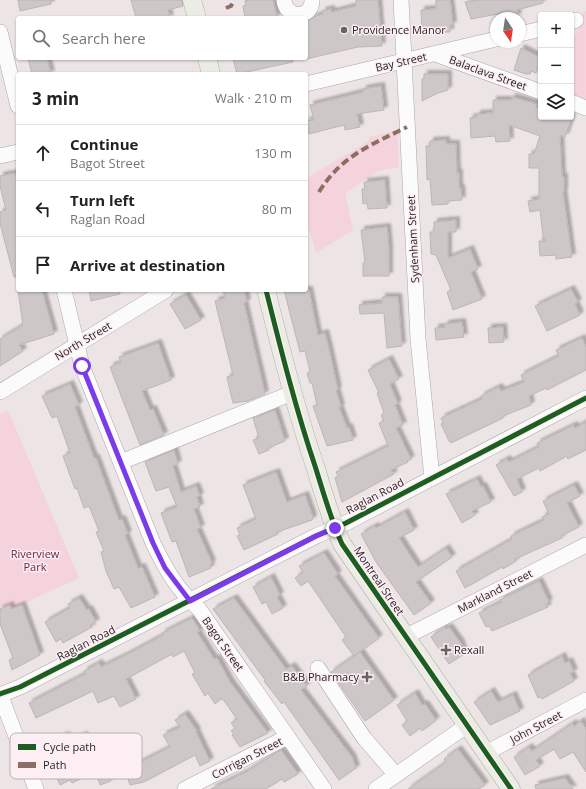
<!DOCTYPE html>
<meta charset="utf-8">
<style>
:root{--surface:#fff;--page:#f6f6f6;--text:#222;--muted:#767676;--line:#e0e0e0}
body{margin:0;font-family:"Open Sans",sans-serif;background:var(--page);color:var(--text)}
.controls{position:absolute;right:12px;top:12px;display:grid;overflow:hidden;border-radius:4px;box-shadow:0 1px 3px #0004}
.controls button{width:36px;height:36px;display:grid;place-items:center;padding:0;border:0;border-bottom:1px solid var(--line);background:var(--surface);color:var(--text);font:20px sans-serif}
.compass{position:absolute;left:490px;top:12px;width:36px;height:36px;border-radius:50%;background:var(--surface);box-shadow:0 1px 3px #0004;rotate:167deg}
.stop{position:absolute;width:12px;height:12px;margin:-9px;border:3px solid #7c3aed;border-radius:50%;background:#fff}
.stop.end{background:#7c3aed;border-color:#fff;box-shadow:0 1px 4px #0008}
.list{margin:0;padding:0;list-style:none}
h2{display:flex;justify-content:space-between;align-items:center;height:52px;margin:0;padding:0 16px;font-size:17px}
h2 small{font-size:13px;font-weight:400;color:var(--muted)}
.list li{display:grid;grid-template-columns:26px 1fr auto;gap:12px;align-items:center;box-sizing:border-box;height:56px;padding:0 16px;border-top:1px solid var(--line)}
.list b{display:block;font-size:15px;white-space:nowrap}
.list p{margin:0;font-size:13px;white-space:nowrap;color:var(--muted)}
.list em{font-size:13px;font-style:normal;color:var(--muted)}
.icon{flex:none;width:22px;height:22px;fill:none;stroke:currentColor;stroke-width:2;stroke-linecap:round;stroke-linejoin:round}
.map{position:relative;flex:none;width:586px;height:789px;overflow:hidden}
.search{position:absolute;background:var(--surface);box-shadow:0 1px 3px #0004;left:16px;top:16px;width:292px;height:44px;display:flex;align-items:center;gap:10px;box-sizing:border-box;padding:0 14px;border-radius:4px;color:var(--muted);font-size:15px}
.panel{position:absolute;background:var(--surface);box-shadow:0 1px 3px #0004;left:16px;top:72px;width:292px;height:220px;border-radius:4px}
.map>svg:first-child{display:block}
.green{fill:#f4d3dc}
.building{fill:#cdc7c8;stroke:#bcb6b7;filter:url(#shadow)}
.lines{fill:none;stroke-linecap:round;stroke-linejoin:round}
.minor-casing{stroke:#ada7a8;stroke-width:16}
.major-casing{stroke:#aeb0a1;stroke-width:19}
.minor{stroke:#fcfbfb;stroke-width:15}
.major{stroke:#ebede5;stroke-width:18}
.quiet{stroke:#8d6e63;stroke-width:4;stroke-dasharray:8 4;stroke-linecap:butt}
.cycleway-casing{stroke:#fceef2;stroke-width:8}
.cycleway{stroke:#1b5e20;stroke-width:5}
.route{stroke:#7c3aed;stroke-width:5}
.poi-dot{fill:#696364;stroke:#fceef2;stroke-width:1.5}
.labels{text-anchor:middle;stroke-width:3;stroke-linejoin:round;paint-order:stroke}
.poi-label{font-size:11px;fill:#231e1f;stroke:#fceef2;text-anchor:start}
.street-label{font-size:11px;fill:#231e1f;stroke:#fceef2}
.park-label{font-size:11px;fill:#701b40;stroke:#fceef2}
.key{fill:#fceef2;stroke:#bbb0b3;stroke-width:1}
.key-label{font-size:11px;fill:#231e1f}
</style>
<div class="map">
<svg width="586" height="789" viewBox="0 0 586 789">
<defs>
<filter id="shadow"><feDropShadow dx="3.5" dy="-3.5" stdDeviation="1" flood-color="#0004"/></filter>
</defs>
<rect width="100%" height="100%" fill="#ece4e5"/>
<!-- green -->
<path class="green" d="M586,11V101L571,96V49L583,12Z
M397,130L399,167L378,171L345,193L353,230L316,253L306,219V174L307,178L369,141V137Z
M8,410L79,578L0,614V414Z"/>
<!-- building -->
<path class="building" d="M18,0H50L51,4L20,11Z
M131,0H182L183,6L168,10L170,18H136Z
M245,0H273L277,18H245L243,6L246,5Z
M356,0H378L382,46L358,47L306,59V22L316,16L323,14L322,11L331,9L332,12L356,6Z
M436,0H450L453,25H450V32H442L441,34L422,35L421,10L436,9Z
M478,0H543V3L517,10L518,16L512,18H504L503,13L471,19L465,2Z
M521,48L541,58L536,73L531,71L530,74H526L514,70Z
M28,58H47L51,74H32Z
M233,58H292L293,62L237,74Z
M424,74H448V90L438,93L422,101V79H424Z
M381,86L384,110L357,114L360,127L345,130L344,125L309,134L306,121L314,120L310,105L363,92V89Z
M512,97L537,104L536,107L541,109V117H572L565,137L560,135L562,177H564V192H563L572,257L556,259V255L540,256L539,241H546L543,236L540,210L530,212L528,201L539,199V168H529V154H534L540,136L509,125L510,141L496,142L495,136L471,138L470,118L477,117V114L493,113V100H512Z
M446,140V144H456L457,173H459V188H461L462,200L448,201V204L432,205L430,179L427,180L426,146H430V141Z
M15,173L18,182V277H14L0,223V212L6,210L0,186V176Z
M385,180L387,208L368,209L367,203L363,204L362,189H365L364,182Z
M456,220V232H448V258L470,249L478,269L471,272L482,299L453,310L447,292L451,290L436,255L431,254L430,232H434V222Z
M387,227L389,248V276H363V263L365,262L361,230Z
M571,289L578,302L575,304L580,315L547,331L535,306Z
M18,290L42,291L54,334L19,345L23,351L0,366V339L23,325Z
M89,290H119L120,294L91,301Z
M222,290H244L247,302L244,303L265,394L248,401L233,403L229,386L227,377L233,375L215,301L226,298Z
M284,290H309L318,335L325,333L329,349L338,390H336L341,407H339L347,428L349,427L353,440L327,446L313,406L317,405L312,383H310L307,373L310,371L305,351L300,352Z
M186,295L201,320L185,329L170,304Z
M382,297H398L402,346L387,348L384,313L360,314L359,305L382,303Z
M462,322L464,337L436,340L435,328L445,327V324Z
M503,327L504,342L489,343L488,328Z
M582,338L586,347V370L547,390L546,388L529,396L531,405L503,416V418L451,443L449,441L441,424L443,423L441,418L482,399L481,396L499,387L501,391L524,382L521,375L559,356L556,350Z
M158,343L171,380L142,391L150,410L153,409L164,435L140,445L110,367L121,362L119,357Z
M389,359L399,379L390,384L398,404L395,405L403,425L396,428L411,459L407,461L408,462L391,470L394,474L342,502L335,478L338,476L336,472L388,446L379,423L384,421L381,415L384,413L377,393H379L368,370Z
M70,384L79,405L75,407L94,458H96L119,520L122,519L128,534L125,535L138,568L142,567L155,597L131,608L119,587L114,589L106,571L101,552L104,551L96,532L99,531L89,506L84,508L77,488L75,489L63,456L70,453L57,416L52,418L42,396Z
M275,410L285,441L268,448L269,450L259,454L253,440L259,438L253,418Z
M586,422V450L568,459L567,456L540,471L539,468L517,479L522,492L514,496L496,465L507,459L509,462L539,447L537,443L574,425L575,428Z
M174,450L178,464L173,466L181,492L196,486L200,496L197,497L200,507L194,509L201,528L197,529L212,563L210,565L211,568L189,577L176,541L172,542L161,513L177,507L169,487L156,491L145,462Z
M276,472L287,502L305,495L313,517L312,520L277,532L278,534L244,550L237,536L240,535L237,528L256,519L243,485Z
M477,479L481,487L483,486L491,502L472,511L475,515L462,523L446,494Z
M574,485L580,496L567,503L579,527L561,536L562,538L515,559L516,561L503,569L502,567L465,588L456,571L512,539L511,536L544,520L542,517L549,514L543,501Z
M405,512L414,530L399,538L418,567L446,548L452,557L416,582L431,603L414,615L376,562L361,534L375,526L376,528Z
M324,553L338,574L335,576L379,638L354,656L342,640L346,637L308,581L301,586L295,578L303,572L299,566Z
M271,577L280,595L277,597L283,608L272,614L266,602L262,604L253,587Z
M539,581L549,602L546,604L548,607L492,631L489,626L486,627L479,613L501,602L500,600Z
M79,598L87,610L89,609L96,622L90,625L92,627L63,643L61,639L56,642L45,622L70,608L68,604Z
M234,598L286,669L292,666L307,686L301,690L352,757L356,768L339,780L284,702L282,704L271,690L264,681L265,680L213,609Z
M10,605L11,609L22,605L40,655L12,670L9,660L13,658L0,624V609Z
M192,618L200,631L197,632L214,659L217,658L230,682L268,733L240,747L232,735L234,734L231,731L235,728L231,723L237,719L222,698L215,704L208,693L205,696L192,674L195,673L184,651L173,657L172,654L126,679L136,699L120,707L114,696L98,703L93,691L36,718L29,703L85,674L84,671L99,663L101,667L126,655L163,635L162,633Z
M449,627L462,645L461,646L465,653L449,664L431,637L444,628L446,629Z
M360,652L394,700L365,721L331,672Z
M562,656L565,663L569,661L574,672L570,673L574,681L542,699L540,697L538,698L528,675Z
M491,691L498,702L513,695L520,711L490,725L474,702Z
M415,693L422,705L425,704L436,720L422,731L420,728L410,736L402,725L407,721L397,705Z
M185,714L197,731L196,732L210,761L200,766L195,755L144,782L130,785L126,773L137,769L135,765L170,747L163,735L180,727L175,720Z
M581,721L586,729V772L573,752L560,759L554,749L536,760L540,766L525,775L514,757L529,747L532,751L573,723L574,726Z
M66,735L68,739L71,738L72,740L84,735L90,750L85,752L95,772L72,783L70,780L60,785L44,747L47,745V743Z
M458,749L485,785L479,789H408L438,768L446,761L444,759Z
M281,750L298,774L284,782L282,779L266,789H211L246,772Z
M107,769L111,781L100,785L96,773Z
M565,778L573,789H536L535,785Z"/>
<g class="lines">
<!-- minor casing -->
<g class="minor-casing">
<path id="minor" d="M284,0C285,9 290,13 298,15C307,14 312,9 312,0
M401,0L418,339L432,478
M571,22L576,20
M0,32L18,106
M520,34L541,29
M435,54L541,92
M306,84L496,39
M571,102L586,108
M0,156L18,152
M64,290L82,366L153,543C165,568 178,591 199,609L324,789
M0,392L166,290
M121,462L292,393
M405,637L586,545
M318,668L364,738L396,775
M0,694L36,789
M0,695L20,687L316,536L346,523L586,398
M486,753L586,700
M185,789L287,737
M376,789L466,726"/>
</g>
<!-- major casing -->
<g class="major-casing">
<path id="major" d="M192,0L197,18
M207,58L211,74
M266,290C281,350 296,410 316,469C324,495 331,520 342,544L511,789"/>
</g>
<!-- minor -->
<use href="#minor" class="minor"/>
<!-- major -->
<use href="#major" class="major"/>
<!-- quiet -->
<path class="quiet" d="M226,8L231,6L234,0
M319,192C341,156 371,145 407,127"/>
<!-- cycleway casing -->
<g class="cycleway-casing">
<path id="cycleway" d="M266,290C281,350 296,410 316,469C324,495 331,520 342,544L511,789
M0,694L20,687L316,536L346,523L586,398"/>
</g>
<!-- cycleway -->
<use href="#cycleway" class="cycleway"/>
</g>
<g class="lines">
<!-- route -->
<path class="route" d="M82,366L153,543L165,568L190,601L316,536L335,528"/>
</g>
<!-- markers -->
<g class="poi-dot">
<circle cx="344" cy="30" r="4"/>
<path d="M444 644h4v4h4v4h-4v4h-4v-4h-4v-4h4z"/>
<path d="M365 671h4v4h4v4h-4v4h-4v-4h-4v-4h4z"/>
</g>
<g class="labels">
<!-- poi labels -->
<g class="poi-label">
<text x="352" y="34">Providence Manor</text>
<text x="454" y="654">Rexall</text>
<text x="359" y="681" text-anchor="end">B&amp;B Pharmacy</text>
</g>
<!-- street labels -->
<g class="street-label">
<text transform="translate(401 62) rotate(-13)" y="4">Bay Street</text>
<text transform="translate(488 73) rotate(20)" y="4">Balaclava Street</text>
<text transform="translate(413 239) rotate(-93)" y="4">Sydenham Street</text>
<text transform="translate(83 341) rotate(-31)" y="4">North Street</text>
<text transform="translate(375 496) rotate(-28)" y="4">Raglan Road</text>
<text transform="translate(379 581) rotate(56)" y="4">Montreal Street</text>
<text transform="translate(495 591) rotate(-27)" y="4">Markland Street</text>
<text transform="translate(86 643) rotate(-27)" y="4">Raglan Road</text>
<text transform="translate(223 644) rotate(55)" y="4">Bagot Street</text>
<text transform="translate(536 727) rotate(-28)" y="4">John Street</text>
<text transform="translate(247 758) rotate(-27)" y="4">Corrigan Street</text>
</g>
<!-- park labels -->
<g class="park-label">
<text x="35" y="558">Riverview<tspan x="35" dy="13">Park</tspan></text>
</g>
</g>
<!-- legend -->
<rect x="10" y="733" width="132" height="46" rx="6" class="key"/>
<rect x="18" y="744" width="18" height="6" fill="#1b5e20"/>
<rect x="18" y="762" width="18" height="6" fill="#8d6e63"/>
<g class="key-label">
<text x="43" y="751">Cycle path</text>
<text x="43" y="769">Path</text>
</g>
</svg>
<div class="controls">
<button>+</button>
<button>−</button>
<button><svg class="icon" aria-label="layers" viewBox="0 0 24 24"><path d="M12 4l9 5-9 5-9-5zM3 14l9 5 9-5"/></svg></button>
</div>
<svg class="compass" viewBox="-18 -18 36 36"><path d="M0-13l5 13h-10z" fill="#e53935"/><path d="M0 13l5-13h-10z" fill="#767676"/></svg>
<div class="stop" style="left:82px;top:366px"></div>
<div class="stop end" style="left:335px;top:528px"></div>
<div class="search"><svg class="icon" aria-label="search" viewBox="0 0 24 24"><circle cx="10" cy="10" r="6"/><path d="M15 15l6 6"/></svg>Search here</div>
<section class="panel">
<h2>3 min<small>Walk · 210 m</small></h2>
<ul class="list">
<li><svg class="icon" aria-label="ahead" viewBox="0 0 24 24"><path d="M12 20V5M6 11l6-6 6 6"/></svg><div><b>Continue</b><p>Bagot Street</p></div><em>130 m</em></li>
<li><svg class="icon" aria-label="left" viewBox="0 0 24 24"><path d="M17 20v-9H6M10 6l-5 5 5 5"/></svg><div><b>Turn left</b><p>Raglan Road</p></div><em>80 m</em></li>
<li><svg class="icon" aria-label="arrive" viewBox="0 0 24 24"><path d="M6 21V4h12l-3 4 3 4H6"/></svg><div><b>Arrive at destination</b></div></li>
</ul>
</section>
</div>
